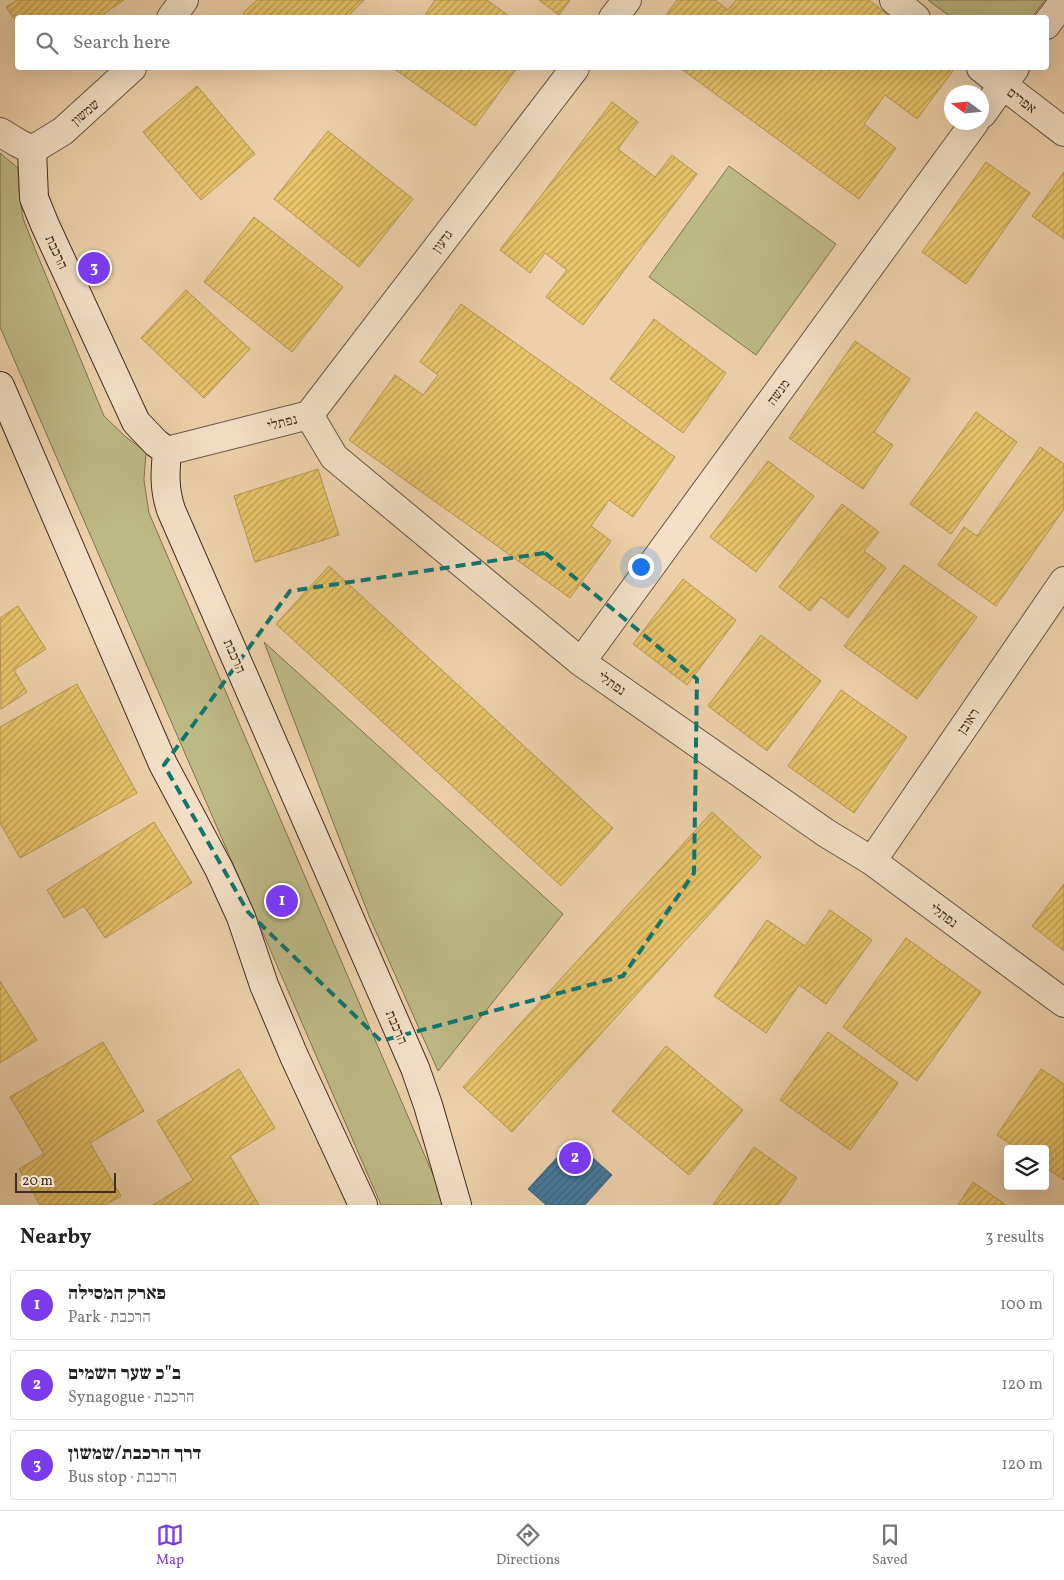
<!DOCTYPE html>
<meta charset="utf-8">
<style>
:root{--surface:#fff;--page:#f2f2f2;--text:#222;--muted:#767676;--line:#e0e0e0;--accent:#7c3aed}
body{margin:0;font-family:Vollkorn,"Frank Ruhl Libre",serif;background:var(--page);color:var(--text)}
.controls{position:absolute;right:15px;bottom:15px;display:grid;overflow:hidden;border-radius:5px;box-shadow:0 5px 20px #0002}
.controls button{width:45px;height:45px;display:grid;place-items:center;padding:0;border:0;border-bottom:1px solid var(--line);background:var(--surface);color:var(--text);font:25px sans-serif}
.compass{position:absolute;left:944px;top:85px;width:45px;height:45px;border-radius:50%;background:var(--surface);box-shadow:0 5px 20px #0002;rotate:285deg}
.scale{position:absolute;left:15px;bottom:12px;width:101px;box-sizing:border-box;padding-left:5px;border:2px solid #412e21;border-top:0;font-size:14px;line-height:18px;white-space:nowrap;color:#412e21;-webkit-text-stroke:4px #f3e0c7;paint-order:stroke}
.you{position:absolute;left:640px;top:566px;width:18px;height:18px;margin:-12px;border:4px solid #fff;border-radius:50%;background:#1a73e8;box-shadow:0 0 0 8px #1a73e833}
.badge{display:grid;place-items:center;width:32px;height:32px;border-radius:50%;background:var(--accent);color:#fff;font-size:16px;font-weight:700}
.pin{position:absolute;translate:-50% -50%;border:2px solid #fff;box-shadow:0 1px 5px #0006}
.list{margin:0;padding:0;list-style:none}
h2{display:flex;justify-content:space-between;align-items:center;height:65px;margin:0;padding:0 20px;font-size:21px}
h2 small{font-size:16px;font-weight:400;color:var(--muted)}
.list li{display:grid;grid-template-columns:32px 1fr auto;gap:15px;align-items:center;box-sizing:border-box;height:70px;margin:0 10px 10px;padding:0 10px;border:1px solid var(--line);border-radius:5px}
.list b{display:block;font-size:19px;white-space:nowrap}
.list p{margin:0;font-size:16px;white-space:nowrap;color:var(--muted)}
.list em{font-size:16px;font-style:normal;color:var(--muted)}
.icon{flex:none;width:28px;height:28px;fill:none;stroke:currentColor;stroke-width:2;stroke-linecap:round;stroke-linejoin:round}
.map{position:relative;flex:none;width:1064px;height:1205px;overflow:hidden}
.search{position:absolute;background:var(--surface);box-shadow:0 5px 20px #0002;left:15px;right:15px;top:15px;height:55px;display:flex;align-items:center;gap:12px;box-sizing:border-box;padding:0 18px;border-radius:5px;color:var(--muted);font-size:19px}
.sheet{height:305px;background:var(--surface)}
nav{display:flex;justify-content:space-around;align-items:center;box-sizing:border-box;height:70px;border-top:1px solid var(--line);background:var(--surface);font-size:14px;color:var(--muted)}
nav a{display:grid;justify-items:center;gap:2px}
nav .on{color:var(--accent)}
.map>svg:first-child{display:block}
.park{fill:#bdb985;stroke:#7f7453}
.homes{fill:url(#homes-hatch);stroke:#b79754}
.public{fill:url(#public-hatch);stroke:#446478}
.lines{fill:none;stroke-linecap:round;stroke-linejoin:round}
.street-casing{stroke:#6c5643;stroke-width:30}
.secondary-casing{stroke:#412e21;stroke-width:30}
.street{stroke:#f3e0c7;stroke-width:28}
.secondary{stroke:#f3e0c7;stroke-width:28}
.marked{fill:none;stroke:#0f766e;stroke-width:4;stroke-dasharray:10 6;stroke-linejoin:round}
.labels{text-anchor:middle;stroke-width:5;stroke-linejoin:round;paint-order:stroke}
.street-label{font-size:14px;fill:#412e21;stroke:#f3e0c7}
</style>
<div class="map">
<svg width="1064" height="1205" viewBox="0 0 1064 1205">
<defs>
<pattern id="homes-hatch" width="6" height="6" patternUnits="userSpaceOnUse" patternTransform="scale(1.25)"><rect width="6" height="6" fill="#e9c46a"/><path d="M-1 1l2-2M0 6l6-6M5 7l2-2" fill="none" stroke="#bea057"/></pattern>
<pattern id="public-hatch" width="6" height="6" patternUnits="userSpaceOnUse" patternTransform="scale(1.25)"><rect width="6" height="6" fill="#457b9d"/><path d="M-1 1l2-2M0 6l6-6M5 7l2-2" fill="none" stroke="#3b6580"/></pattern>
</defs>
<rect width="100%" height="100%" fill="#edd0a9"/>
<filter id="stains"><feTurbulence type="fractalNoise" baseFrequency=".004" numOctaves="4"/><feColorMatrix values="0 0 0 0 .2 0 0 0 0 .09 0 0 0 0 .02 0 0 0 .5 -.17"/></filter>
<radialGradient id="worn" r=".72"><stop offset=".6" stop-color="#630" stop-opacity="0"/><stop offset="1" stop-color="#630" stop-opacity=".3"/></radialGradient>
<!-- park -->
<path class="park" d="M928,0H1045L1032,17H951Z
M0,153L18,168L19,191L23,218L35,249L104,416L126,437L146,452L144,480L149,513L446,1205H381L0,327Z
M729,166L836,244L756,355L649,277Z
M264,642L563,914L438,1071L369,916Z"/>
<!-- homes -->
<path class="homes" d="M17,0H124L98,18H18V24L6,7Z
M257,0H364L346,18H247L243,13Z
M435,0H487L512,18H423Z
M539,0H570L559,15Z
M677,0H715L728,10L736,0H869L892,18H664Z
M393,68H517L475,126Z
M680,68H955L917,119L885,95L864,124L896,148L859,199Z
M197,86L255,154L201,200L143,132Z
M612,102L638,122L618,149L655,177L672,155L697,174L583,325L546,297L567,270L545,253L530,273L500,250Z
M328,131L413,199L359,267L274,199Z
M986,162L1030,193L966,284L922,252Z
M1064,172V239L1032,216Z
M254,217L343,287L292,352L204,282Z
M186,290L250,349L204,398L141,338Z
M461,304L675,457L633,517L609,500L591,526L611,541L570,598L349,440L395,375L423,395L438,375L420,362Z
M654,319L726,373L683,433L610,379Z
M855,341L910,379L874,432L893,445L863,489L789,438Z
M976,412L1017,442L951,534L910,504Z
M1040,447L1064,464V509L996,606L938,565L964,527L977,536Z
M768,461L814,496L756,572L710,537Z
M318,469L339,535L255,562L234,496Z
M842,504L879,532L864,551L886,568L848,618L821,597L810,611L779,587Z
M904,565L977,617L917,699L844,646Z
M329,566L613,828L561,886L276,624Z
M683,579L736,620L687,685L633,644Z
M18,606L46,649L14,670L27,692L1,709L0,618Z
M761,635L821,681L767,751L708,706Z
M77,684L137,793L20,858L0,823V727Z
M841,690L907,737L854,813L788,766Z
M712,812L761,857L512,1132L463,1087Z
M154,822L192,883L105,938L84,906L64,918L47,890Z
M1064,884V951L1032,926Z
M830,910L872,940L826,1004L799,985L766,1033L714,996L767,920L805,946Z
M906,938L981,992L917,1081L843,1027Z
M0,981L37,1040L0,1063Z
M828,1032L898,1083L850,1150L780,1100Z
M103,1042L144,1111L90,1143L121,1196L105,1205H40L19,1169L44,1154L10,1097Z
M666,1046L743,1110L689,1175L612,1111Z
M239,1069L275,1128L230,1156L259,1205H153L193,1180L157,1121Z
M1041,1069L1064,1084V1180L1045,1167V1149H1018L997,1135Z
M754,1147L797,1178L778,1205H713Z
M973,1182L1006,1205H958Z"/>
<!-- public -->
<path class="public" d="M573,1140L612,1175L585,1205H546L528,1189Z"/>
<g class="lines">
<!-- street casing -->
<g class="street-casing">
<path id="street" d="M894,0L916,18
M171,18L184,0
M613,18L627,0
M1046,25L1064,1
M981,68L1064,132
M982,114L1015,68
M0,132L18,143L32,150L63,131L132,68
M309,415L575,68
M167,451L309,415L334,457L581,662L826,833L872,861L1064,1003
M581,662L975,122
M872,861L1064,581"/>
</g>
<!-- secondary casing -->
<g class="secondary-casing">
<path id="secondary" d="M32,150L34,198L45,225L136,422L156,443L167,451C165,474 164,488 171,510L415,1068L428,1105L457,1205
M0,386L163,764L219,869L241,917L264,985L294,1056L363,1205"/>
</g>
<!-- street -->
<use href="#street" class="street"/>
<!-- secondary -->
<use href="#secondary" class="secondary"/>
</g>
<!-- marked area -->
<path class="marked" d="M545,553L697,679L694,873L623,976L381,1041L248,912L164,765L290,591Z"/>
<g class="labels">
<!-- street labels -->
<g class="street-label">
<text transform="translate(1022 100) rotate(38)" y="5">אפרים</text>
<text transform="translate(85 112) rotate(-41)" y="5">שמשון</text>
<text transform="translate(442 241) rotate(-53)" y="5">גדעון</text>
<text transform="translate(57 252) rotate(65)" y="5">הרכבת</text>
<text transform="translate(778 392) rotate(-54)" y="5">מנשה</text>
<text transform="translate(282 422) rotate(-14)" y="5">נפתלי</text>
<text transform="translate(235 656) rotate(66)" y="5">הרכבת</text>
<text transform="translate(612 683) rotate(35)" y="5">נפתלי</text>
<text transform="translate(968 721) rotate(-56)" y="5">ראובן</text>
<text transform="translate(944 915) rotate(36)" y="5">נפתלי</text>
<text transform="translate(397 1027) rotate(67)" y="5">הרכבת</text>
</g>
</g>
<rect width="100%" height="100%" filter="url(#stains)"/>
<rect width="100%" height="100%" fill="url(#worn)"/>
</svg>
<div class="controls">
<button><svg class="icon" aria-label="layers" viewBox="0 0 24 24"><path d="M12 4l9 5-9 5-9-5zM3 14l9 5 9-5"/></svg></button>
</div>
<svg class="compass" viewBox="-18 -18 36 36"><path d="M0-13l5 13h-10z" fill="#e53935"/><path d="M0 13l5-13h-10z" fill="#767676"/></svg>
<div class="scale">20 m</div>
<div class="you"></div>
<div class="pin badge" style="left:282px;top:901px">1</div>
<div class="pin badge" style="left:575px;top:1158px">2</div>
<div class="pin badge" style="left:94px;top:268px">3</div>
<div class="search"><svg class="icon" aria-label="search" viewBox="0 0 24 24"><circle cx="10" cy="10" r="6"/><path d="M15 15l6 6"/></svg>Search here</div>
</div>
<section class="sheet">
<h2>Nearby<small>3 results</small></h2>
<ul class="list">
<li><span class="badge">1</span><div><b>פארק המסילה</b><p>Park · הרכבת</p></div><em>100 m</em></li>
<li><span class="badge">2</span><div><b>ב&quot;כ שער השמים</b><p>Synagogue · הרכבת</p></div><em>120 m</em></li>
<li><span class="badge">3</span><div><b>דרך הרכבת/שמשון</b><p>Bus stop · הרכבת</p></div><em>120 m</em></li>
</ul>
</section>
<nav>
<a class="on"><svg class="icon" aria-label="map" viewBox="0 0 24 24"><path d="M3 6l6-2 6 2 6-2v14l-6 2-6-2-6 2zM9 4v14M15 6v14"/></svg>Map</a>
<a><svg class="icon" aria-label="directions" viewBox="0 0 24 24"><path d="M12 3l9 9-9 9-9-9zM9 14v-3h6M13 9l2 2-2 2"/></svg>Directions</a>
<a><svg class="icon" aria-label="saved" viewBox="0 0 24 24"><path d="M7 4h10v16l-5-4-5 4z"/></svg>Saved</a>
</nav>
